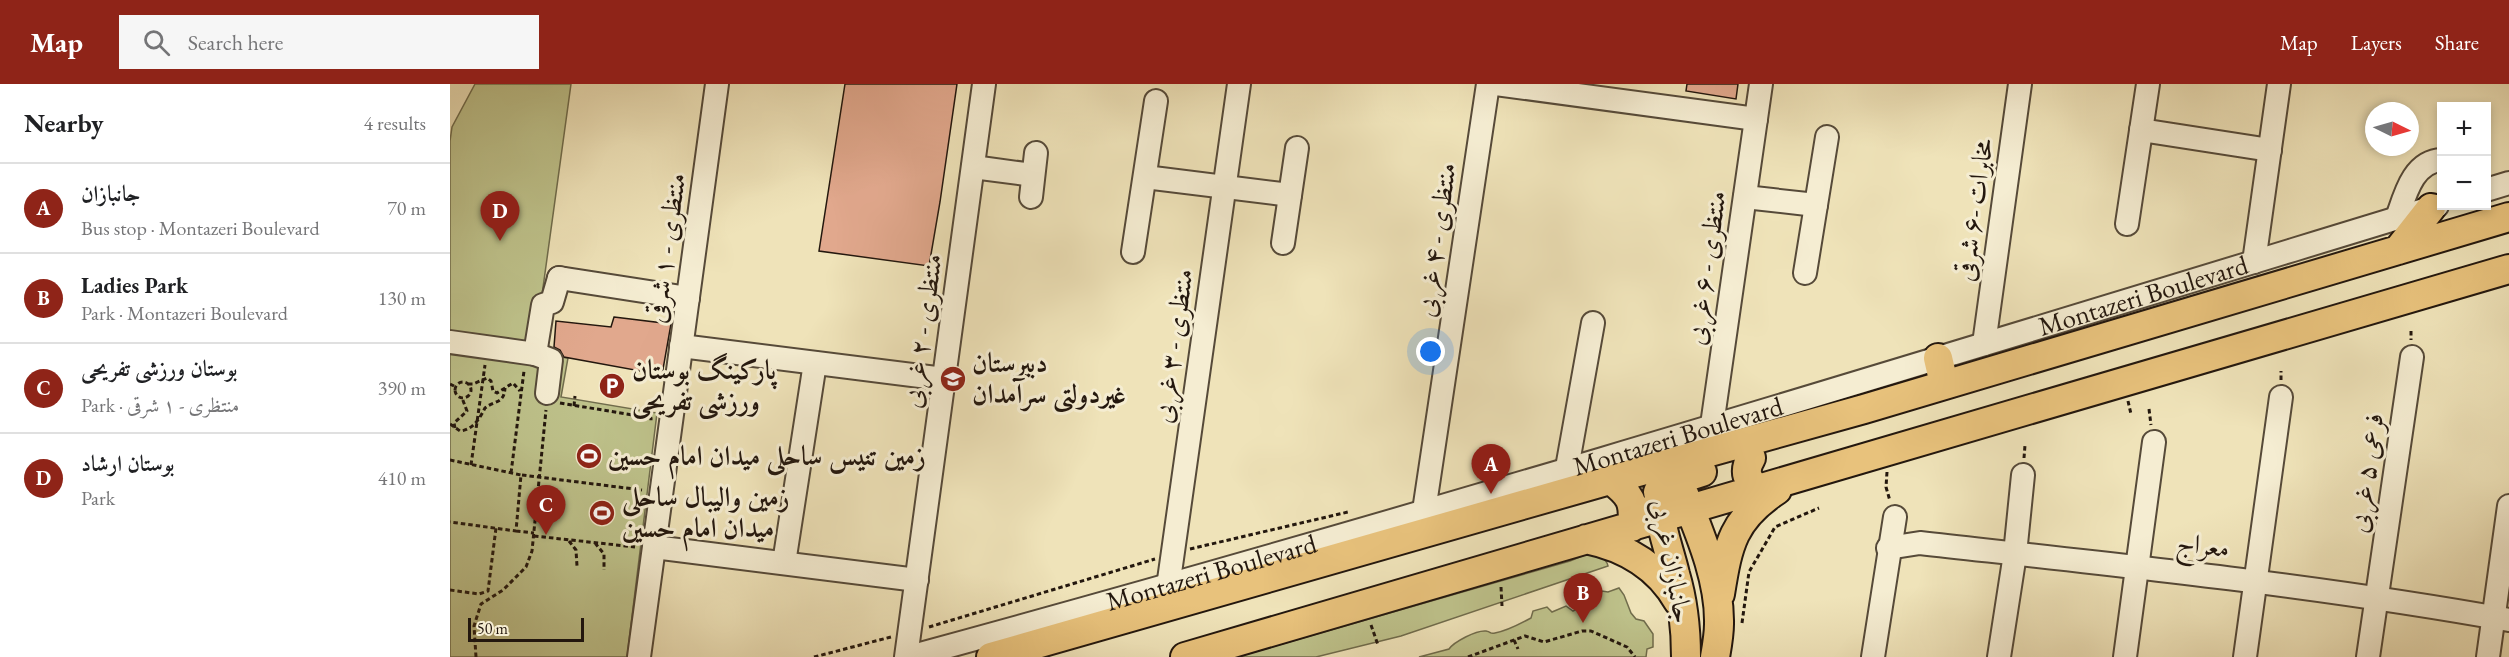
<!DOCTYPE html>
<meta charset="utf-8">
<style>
:root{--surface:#fff;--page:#f6f6f6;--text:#202124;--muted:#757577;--line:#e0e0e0;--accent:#8f2418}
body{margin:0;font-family:"EB Garamond",Amiri,serif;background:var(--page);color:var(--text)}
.controls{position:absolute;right:18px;top:18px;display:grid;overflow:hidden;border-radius:0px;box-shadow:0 3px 9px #0003}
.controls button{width:54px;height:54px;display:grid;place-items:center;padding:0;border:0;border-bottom:2px solid var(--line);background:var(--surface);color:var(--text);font:30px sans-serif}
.compass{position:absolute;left:1915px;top:18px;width:54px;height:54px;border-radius:50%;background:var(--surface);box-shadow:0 3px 9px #0003;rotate:95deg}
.scale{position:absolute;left:18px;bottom:15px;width:116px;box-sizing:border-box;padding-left:6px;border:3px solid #23170e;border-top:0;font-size:16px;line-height:21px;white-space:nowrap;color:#23170e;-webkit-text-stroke:4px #f5edd2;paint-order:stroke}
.you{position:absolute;left:981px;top:268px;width:21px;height:21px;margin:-15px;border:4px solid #fff;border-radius:50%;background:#1a73e8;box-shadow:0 0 0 9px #1a73e833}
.badge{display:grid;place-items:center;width:39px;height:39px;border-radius:50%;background:var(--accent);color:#fff;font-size:20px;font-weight:700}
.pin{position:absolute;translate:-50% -50px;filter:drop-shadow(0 2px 3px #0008)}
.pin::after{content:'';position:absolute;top:32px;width:21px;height:18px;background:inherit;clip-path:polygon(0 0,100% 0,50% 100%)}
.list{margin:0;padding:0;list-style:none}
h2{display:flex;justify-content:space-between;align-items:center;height:78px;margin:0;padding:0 24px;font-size:26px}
h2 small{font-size:20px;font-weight:400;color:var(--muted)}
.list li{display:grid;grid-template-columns:39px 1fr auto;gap:18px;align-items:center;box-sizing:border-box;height:90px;padding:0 24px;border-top:2px solid var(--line)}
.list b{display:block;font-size:22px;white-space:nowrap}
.list p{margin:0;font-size:20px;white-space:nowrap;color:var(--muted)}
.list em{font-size:20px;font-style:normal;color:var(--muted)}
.icon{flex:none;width:33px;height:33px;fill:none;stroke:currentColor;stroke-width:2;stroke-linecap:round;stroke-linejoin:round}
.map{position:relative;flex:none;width:2059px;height:573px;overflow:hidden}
header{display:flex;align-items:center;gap:36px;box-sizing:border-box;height:84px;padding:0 30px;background:var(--accent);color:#fff}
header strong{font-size:28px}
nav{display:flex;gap:33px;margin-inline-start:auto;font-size:21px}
.search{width:420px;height:54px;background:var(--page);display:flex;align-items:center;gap:15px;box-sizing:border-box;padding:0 21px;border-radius:0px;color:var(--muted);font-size:22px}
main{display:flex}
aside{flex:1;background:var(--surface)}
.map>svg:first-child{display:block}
.green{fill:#bec28b;stroke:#706c4c;stroke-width:1.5}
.building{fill:#e1a88d;stroke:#23170e;stroke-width:1.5}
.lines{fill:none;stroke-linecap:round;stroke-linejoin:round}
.minor-casing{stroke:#564a39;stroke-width:26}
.major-casing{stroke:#23170e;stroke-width:32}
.path{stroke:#23170e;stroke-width:3;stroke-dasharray:4.5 3;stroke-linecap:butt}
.minor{stroke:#f5edd2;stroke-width:22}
.major{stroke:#e8c27c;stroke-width:28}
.labels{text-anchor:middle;stroke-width:6;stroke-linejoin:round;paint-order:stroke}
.street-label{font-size:27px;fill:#23170e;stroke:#f5edd2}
.poi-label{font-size:27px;font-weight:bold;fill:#23170e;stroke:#f5edd2;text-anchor:start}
</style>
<header>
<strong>Map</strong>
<div class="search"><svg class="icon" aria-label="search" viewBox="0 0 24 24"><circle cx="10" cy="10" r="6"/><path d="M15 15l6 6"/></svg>Search here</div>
<nav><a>Map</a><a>Layers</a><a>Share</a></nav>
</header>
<main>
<aside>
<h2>Nearby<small>4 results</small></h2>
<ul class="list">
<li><span class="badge">A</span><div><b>جانبازان</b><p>Bus stop · Montazeri Boulevard</p></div><em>70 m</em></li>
<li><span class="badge">B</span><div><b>Ladies Park</b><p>Park · Montazeri Boulevard</p></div><em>130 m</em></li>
<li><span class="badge">C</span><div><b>بوستان ورزشی تفریحی</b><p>Park · منتظری - ۱ شرقی</p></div><em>390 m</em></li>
<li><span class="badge">D</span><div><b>بوستان ارشاد</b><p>Park</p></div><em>410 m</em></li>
</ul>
</aside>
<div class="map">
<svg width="2059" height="573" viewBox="0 0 2059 573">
<rect width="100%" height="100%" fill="#efe3b9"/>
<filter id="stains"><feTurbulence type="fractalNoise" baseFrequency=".00333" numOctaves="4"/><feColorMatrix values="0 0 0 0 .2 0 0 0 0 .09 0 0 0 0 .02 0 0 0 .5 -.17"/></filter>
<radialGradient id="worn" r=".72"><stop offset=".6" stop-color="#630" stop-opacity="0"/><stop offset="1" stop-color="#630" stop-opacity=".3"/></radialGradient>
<!-- green -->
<path class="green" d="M25,0H121L84,269L0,257V57L2,43Z
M0,259L118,274L111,313L207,329L177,573H0Z
M1137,470C1145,472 1156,472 1158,482L951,552L866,573H787L1120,477Z
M1169,504L1174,511L1181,529L1186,535L1194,537L1203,550V563L1197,565L1196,573H969L999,565C1004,558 1026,546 1036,547C1042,548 1039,550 1045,549C1057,547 1070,540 1081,534L1083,527L1097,523L1102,528L1116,522L1123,527L1134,521L1136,516L1148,513L1152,507L1158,508Z"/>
<!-- building -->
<path class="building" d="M395,0H507L490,118L479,182L369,167Z
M1237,0H1288L1286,15L1236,7Z
M164,233L221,240L212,291L114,273L110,266L104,263L106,237L161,243Z"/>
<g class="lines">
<!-- minor casing -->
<g class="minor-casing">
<g id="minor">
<path d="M1046,0L1306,35"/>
<path d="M1691,46L1820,66"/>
<path d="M523,83L583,91"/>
<path d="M695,93L840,111"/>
<path d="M2036,106L2059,99"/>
<path d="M581,113L586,69"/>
<path d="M1295,113L1366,121"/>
<path d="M1947,134C1955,111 1963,77 1992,76"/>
<path d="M1677,140L1698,0"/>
<path d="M833,159L847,64"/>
<path d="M683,168L706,17"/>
<path d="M1804,178L1829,0"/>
<path d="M1355,189L1377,53"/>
<path d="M109,194L238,214"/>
<path d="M0,258L85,270L93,221L102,218L109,194L113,195"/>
<path d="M1534,260L1570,0"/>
<path d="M231,262L494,295"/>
<path d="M85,270L101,276L97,309"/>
<path d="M1262,341L1311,0"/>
<path d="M1117,384L1143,239"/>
<path d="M974,427L1038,0"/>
<path d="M204,463L467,496"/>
<path d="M1438,464L1470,459C1667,481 1864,501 2059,536"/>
<path d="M334,479L365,279"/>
<path d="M718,503L789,0"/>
<path d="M189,573L267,0"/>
<path d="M456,573L534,0"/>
<path id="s1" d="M459,573C971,434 1479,277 1987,122"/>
<path d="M1423,573L1445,433"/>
<path d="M1549,573L1565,470L1573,391"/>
<path d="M1675,573L1704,358"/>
<path d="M1795,573L1831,313"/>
<path d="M1918,573L1962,273"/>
<path d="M2038,573L2059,422"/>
</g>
</g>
<!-- major casing -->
<g class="major-casing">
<path id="major" d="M1948,166L1981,124
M1488,274L1494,300
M1301,374C1293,388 1297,397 1309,405
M1161,396C1180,411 1185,417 1182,443
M1208,408L1227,396L1252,388
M1234,410C1250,450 1270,496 1269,540C1269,551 1267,562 1265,573
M1208,417C1210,443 1219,465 1225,490C1233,517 1236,545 1236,573
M1136,455C1175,463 1208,482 1228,517
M1270,510C1278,460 1283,435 1327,406
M541,573L1177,391L1414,325L2059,133
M735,573L2059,185"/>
</g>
<!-- path -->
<path class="path" d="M1961,247V256
M1831,296V287
M5 306a8 8 0 1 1 16 0a8 8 0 1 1-16 0Z
M0,300L6,303
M18,300H23L37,294L41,297L43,307L47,309L63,299L70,307
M1678,317L1681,330
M110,319L201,334V337
M124,322L125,312
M1699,325L1701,341
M192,333L194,325
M0,340L10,347C23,346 30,334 35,324C45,316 54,320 55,304
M5,344L4,339L17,327L12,314
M1574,374L1575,361
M0,376L71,391L66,447L0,438
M21,381L35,281
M1437,388L1436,403L1440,417
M61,389L74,287
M72,391L192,406
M66,447L84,449
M84,452L185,463
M119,457L126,466L127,482
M145,459L154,470V486
M740,465L898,428
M1051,503L1052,522
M0,506L29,510L38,507L46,444
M1292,539L1299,488L1325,443L1369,424
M921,541L928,561
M479,543L705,475
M1064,556L1068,565
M26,573L24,542L31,520L53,506L76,483L82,467L96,326
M364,573L441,553
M1018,573L1075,552L1094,558L1132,547H1141L1177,563L1185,573"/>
<!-- minor -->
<use href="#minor" class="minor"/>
<!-- major -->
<use href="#major" class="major"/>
</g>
<!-- icons -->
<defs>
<g id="school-disc" transform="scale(1.35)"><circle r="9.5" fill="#8f2418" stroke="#f5edd2"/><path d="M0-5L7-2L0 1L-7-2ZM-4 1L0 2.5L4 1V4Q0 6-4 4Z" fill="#fff"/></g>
<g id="parking-disc" transform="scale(1.35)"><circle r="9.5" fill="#8f2418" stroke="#f5edd2"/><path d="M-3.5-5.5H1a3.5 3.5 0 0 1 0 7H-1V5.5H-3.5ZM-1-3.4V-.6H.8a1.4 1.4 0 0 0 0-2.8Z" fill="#fff"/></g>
<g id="stadium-disc" transform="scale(1.35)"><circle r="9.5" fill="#8f2418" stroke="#f5edd2"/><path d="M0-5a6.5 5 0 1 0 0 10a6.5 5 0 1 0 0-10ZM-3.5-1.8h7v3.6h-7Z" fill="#fff"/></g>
</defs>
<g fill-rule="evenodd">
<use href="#school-disc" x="503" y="295"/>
<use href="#parking-disc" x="162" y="302"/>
<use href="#stadium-disc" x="139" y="372"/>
<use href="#stadium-disc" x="152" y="429"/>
</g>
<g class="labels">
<!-- street labels -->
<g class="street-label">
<text transform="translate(1524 126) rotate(-82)" y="9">مخابرات -۶ شرقی</text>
<text transform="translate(986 156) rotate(-82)" y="9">منتظری - ۴ غربی</text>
<text transform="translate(216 164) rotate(-82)" y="9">منتظری - ۱ شرقی</text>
<text transform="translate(1256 184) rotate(-82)" y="9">منتظری - ۶ غربی</text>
<text dy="9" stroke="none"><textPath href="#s1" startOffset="1286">Montazeri Boulevard</textPath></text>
<text transform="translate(472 247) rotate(-82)" y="9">منتظری - ۲ غربی</text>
<text transform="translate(723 262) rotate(-82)" y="9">منتظری - ۳ غربی</text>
<text dy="9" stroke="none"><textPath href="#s1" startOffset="800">Montazeri Boulevard</textPath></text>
<text transform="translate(1916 389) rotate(-82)" y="9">فرعی ۵ غربی</text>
<text transform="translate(1753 461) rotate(7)" y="9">معراج</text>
<text transform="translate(1222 477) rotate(79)" y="9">جانبازان غربی</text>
<text dy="9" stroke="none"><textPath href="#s1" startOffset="314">Montazeri Boulevard</textPath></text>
</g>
<!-- poi labels -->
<g class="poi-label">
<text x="522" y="288">دبیرستان<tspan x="522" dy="31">غیردولتی سرآمدان</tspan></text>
<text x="182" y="295">پارکینگ بوستان<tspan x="182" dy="31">ورزشی تفریحی</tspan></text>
<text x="158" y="381">زمین تنیس ساحلی میدان امام حسین</text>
<text x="172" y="422">زمین والیبال ساحلی<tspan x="172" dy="31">میدان امام حسین</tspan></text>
</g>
</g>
<rect width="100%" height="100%" filter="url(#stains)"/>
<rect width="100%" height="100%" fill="url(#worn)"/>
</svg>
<div class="controls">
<button>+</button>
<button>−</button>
</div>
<svg class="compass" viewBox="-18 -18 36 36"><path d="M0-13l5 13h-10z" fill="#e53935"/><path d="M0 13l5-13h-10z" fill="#757577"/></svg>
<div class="scale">50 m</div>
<div class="you"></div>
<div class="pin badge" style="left:1041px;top:410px">A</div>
<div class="pin badge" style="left:1133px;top:539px">B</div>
<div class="pin badge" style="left:96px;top:451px">C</div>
<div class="pin badge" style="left:50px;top:157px">D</div>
</div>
</main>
